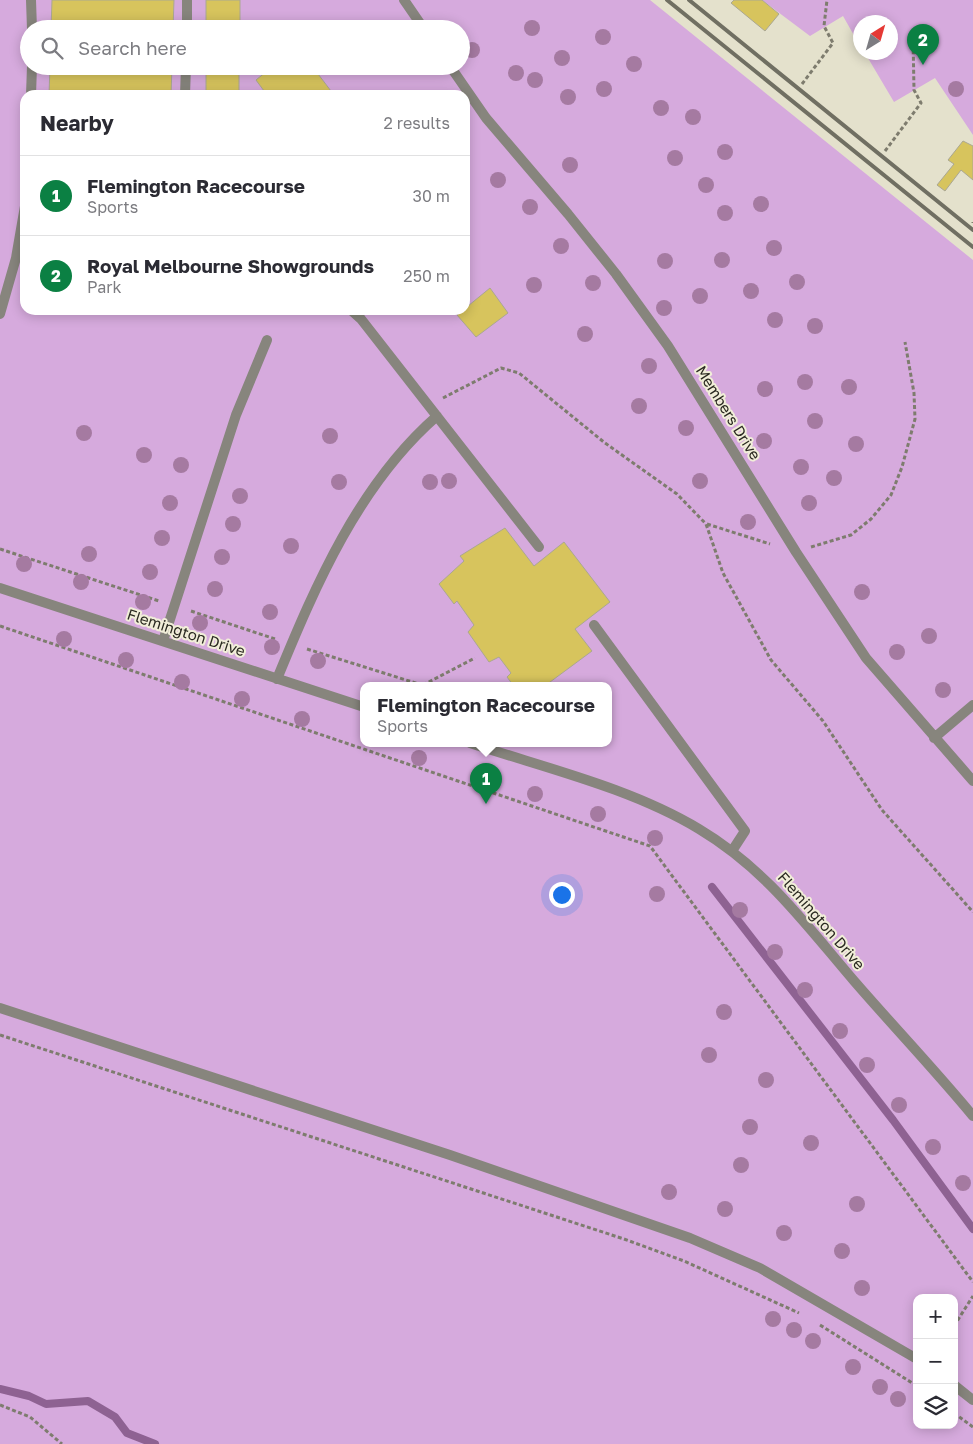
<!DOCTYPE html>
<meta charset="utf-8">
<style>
:root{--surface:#fff;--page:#f7f7f7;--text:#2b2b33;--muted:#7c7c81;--line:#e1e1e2;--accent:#0b8043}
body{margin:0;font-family:"Golos Text",sans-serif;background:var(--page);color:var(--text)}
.controls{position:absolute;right:15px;bottom:15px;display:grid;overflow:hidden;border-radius:10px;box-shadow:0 2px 12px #0003}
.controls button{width:45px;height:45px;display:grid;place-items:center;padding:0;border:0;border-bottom:1px solid var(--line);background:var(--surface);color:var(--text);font:25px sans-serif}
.compass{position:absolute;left:853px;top:15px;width:45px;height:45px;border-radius:50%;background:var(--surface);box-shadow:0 2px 12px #0003;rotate:37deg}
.you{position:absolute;left:561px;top:894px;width:18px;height:18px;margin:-12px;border:4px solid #fff;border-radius:50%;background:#1a73e8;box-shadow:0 0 0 8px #1a73e833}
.badge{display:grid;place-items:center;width:32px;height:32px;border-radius:50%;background:var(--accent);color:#fff;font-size:16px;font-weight:700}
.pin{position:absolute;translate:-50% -41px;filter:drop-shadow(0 1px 2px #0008)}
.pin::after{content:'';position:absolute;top:26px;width:18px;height:15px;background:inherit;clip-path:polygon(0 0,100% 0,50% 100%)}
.popup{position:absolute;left:360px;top:682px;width:252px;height:65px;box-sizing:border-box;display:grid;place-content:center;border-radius:10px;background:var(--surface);filter:drop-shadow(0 1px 4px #0005);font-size:16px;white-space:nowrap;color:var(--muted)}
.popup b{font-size:19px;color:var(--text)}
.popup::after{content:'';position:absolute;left:50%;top:100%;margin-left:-10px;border:10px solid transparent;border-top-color:var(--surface)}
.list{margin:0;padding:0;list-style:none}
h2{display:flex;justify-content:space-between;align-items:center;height:65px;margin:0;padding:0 20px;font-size:21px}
h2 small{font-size:16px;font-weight:400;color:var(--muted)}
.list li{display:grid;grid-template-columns:32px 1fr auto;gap:15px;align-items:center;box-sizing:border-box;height:80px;padding:0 20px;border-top:1px solid var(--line)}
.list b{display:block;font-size:19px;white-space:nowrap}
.list p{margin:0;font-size:16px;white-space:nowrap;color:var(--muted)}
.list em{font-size:16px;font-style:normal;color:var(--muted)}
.icon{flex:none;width:28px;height:28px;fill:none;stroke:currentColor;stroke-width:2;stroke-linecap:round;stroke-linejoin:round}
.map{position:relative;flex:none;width:973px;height:1444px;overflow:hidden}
.search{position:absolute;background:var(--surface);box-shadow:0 2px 12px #0003;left:20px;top:20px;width:450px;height:55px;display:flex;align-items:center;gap:12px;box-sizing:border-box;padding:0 18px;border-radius:28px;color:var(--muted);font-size:19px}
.panel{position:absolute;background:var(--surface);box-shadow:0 2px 12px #0003;left:20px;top:90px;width:450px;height:225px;border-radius:15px}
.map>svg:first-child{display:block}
.green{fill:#d6aadd;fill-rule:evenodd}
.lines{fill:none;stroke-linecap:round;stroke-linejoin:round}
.stream{stroke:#8e6292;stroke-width:8}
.building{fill:#d7c45d;stroke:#aaa792}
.path{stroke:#7e7c6e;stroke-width:3;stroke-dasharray:4 2.5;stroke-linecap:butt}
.service{stroke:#87857d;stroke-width:10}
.rail{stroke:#706f62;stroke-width:4}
.tree{fill:#a57aa1}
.labels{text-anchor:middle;stroke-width:4;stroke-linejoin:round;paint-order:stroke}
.street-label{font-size:15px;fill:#2a2921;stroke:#f1eed9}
</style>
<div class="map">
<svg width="973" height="1444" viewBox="0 0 973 1444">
<rect width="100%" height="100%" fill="#e4e1cc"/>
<!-- green -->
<path class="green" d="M0,0H650L973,260V1444H0ZM29,29H461V66H29ZM25,95H465V310H25ZM364,685H608V743H364ZM917,1298H954V1425H917Z
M762,0H973V135L935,78L894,102L865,53L890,52V22H860V46L843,16L810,36Z"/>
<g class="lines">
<!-- stream -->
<path class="stream" d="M712,887L893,1120L973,1229
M0,1389L29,1396L46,1404L88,1401L115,1417L127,1433L155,1444"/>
</g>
<!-- building -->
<path class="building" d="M52,0H174L173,29H51Z
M206,0H240V29H206Z
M734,0H762L779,14L765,31L731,3Z
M50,66H172L171,95H49Z
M206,66H239V95H206Z
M273,66H312L334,95H267L256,80Z
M963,141L973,146V180L961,170L945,191L937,185L954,164L948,160Z
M490,288L508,313L476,337L457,315Z
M505,528L534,566L564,542L610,602L575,629L592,651L546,685H513L507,677L511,673L499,657L489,662L468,632L474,625L457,601L454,604L439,584L464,561L460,556Z"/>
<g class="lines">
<!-- path -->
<path class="path" d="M802,84L833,43L824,26L827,0
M885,151L921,103L914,90L913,37
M973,223V222
M443,398L501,368L519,373L605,443L677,494L706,524L723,573L771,660L823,721L882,810L973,912
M707,524L770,544
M811,547L851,535L871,519L891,495L902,467L915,419L914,393L905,342
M0,549L159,601
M191,611L275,639
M0,626L650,846L973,1282
M307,649L422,685
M423,685L475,658
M0,1035L624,1239L684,1261L799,1313
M820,1325L917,1386
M954,1326L973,1296
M0,1405L30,1417L62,1444
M954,1413L973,1427"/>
<!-- service -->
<path class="service" d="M31,0L32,29
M404,0L424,29
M187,29V0
M450,66L486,118L568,214L616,274L668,346L796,552L866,658L973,781
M31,95L32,66
M185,95L186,66
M351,310L361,319L539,547
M0,314L16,258L25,206
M0,588L364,707
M594,625L745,831L732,851
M163,641L236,415L267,340
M277,679C316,584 359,484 437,416
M934,738L973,705
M470,743C545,768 631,788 699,829C766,869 806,925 855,982C894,1027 935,1070 973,1116
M0,1008L450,1155L690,1238L760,1268L917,1359
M954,1385L973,1400"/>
<!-- rail -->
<path class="rail" d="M667,0L973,247
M689,0L973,230"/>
</g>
<!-- trees -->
<g class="tree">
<circle cx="532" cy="28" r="8"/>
<circle cx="603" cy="37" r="8"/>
<circle cx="472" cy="50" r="8"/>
<circle cx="562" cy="58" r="8"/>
<circle cx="634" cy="64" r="8"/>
<circle cx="516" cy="73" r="8"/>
<circle cx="535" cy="80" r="8"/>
<circle cx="604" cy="89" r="8"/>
<circle cx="956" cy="89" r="8"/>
<circle cx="568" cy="97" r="8"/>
<circle cx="661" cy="108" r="8"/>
<circle cx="693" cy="117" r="8"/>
<circle cx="725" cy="152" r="8"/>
<circle cx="675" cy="158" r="8"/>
<circle cx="570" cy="165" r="8"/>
<circle cx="498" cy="180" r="8"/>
<circle cx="706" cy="185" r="8"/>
<circle cx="761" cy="204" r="8"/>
<circle cx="530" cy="207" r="8"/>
<circle cx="725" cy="213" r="8"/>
<circle cx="561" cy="246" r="8"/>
<circle cx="774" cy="248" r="8"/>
<circle cx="722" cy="260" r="8"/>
<circle cx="665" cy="261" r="8"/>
<circle cx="797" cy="282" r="8"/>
<circle cx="593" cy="283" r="8"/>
<circle cx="534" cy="285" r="8"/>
<circle cx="751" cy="291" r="8"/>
<circle cx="700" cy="296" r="8"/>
<circle cx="664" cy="308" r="8"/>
<circle cx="775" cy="320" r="8"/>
<circle cx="815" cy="326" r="8"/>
<circle cx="585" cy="334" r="8"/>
<circle cx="649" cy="366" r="8"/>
<circle cx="805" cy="382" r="8"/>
<circle cx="849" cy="387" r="8"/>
<circle cx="765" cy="389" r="8"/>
<circle cx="639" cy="406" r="8"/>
<circle cx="815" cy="421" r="8"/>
<circle cx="686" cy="428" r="8"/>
<circle cx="84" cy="433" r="8"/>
<circle cx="330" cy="436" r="8"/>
<circle cx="764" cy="441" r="8"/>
<circle cx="856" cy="444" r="8"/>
<circle cx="144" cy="455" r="8"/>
<circle cx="181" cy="465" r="8"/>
<circle cx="801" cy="467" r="8"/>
<circle cx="834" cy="478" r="8"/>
<circle cx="449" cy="481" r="8"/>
<circle cx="700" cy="481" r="8"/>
<circle cx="339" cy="482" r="8"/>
<circle cx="430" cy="482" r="8"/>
<circle cx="240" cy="496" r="8"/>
<circle cx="170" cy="503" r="8"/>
<circle cx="809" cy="503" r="8"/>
<circle cx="748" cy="522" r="8"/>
<circle cx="233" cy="524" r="8"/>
<circle cx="162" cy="538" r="8"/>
<circle cx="291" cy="546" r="8"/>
<circle cx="89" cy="554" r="8"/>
<circle cx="222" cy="557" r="8"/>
<circle cx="24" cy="564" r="8"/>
<circle cx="150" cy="572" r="8"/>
<circle cx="81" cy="582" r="8"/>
<circle cx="215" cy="589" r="8"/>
<circle cx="862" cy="592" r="8"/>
<circle cx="143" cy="602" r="8"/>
<circle cx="270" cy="612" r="8"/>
<circle cx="200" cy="623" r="8"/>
<circle cx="929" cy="636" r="8"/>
<circle cx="64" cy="639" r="8"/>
<circle cx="272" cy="647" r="8"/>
<circle cx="897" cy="652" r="8"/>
<circle cx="126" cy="660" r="8"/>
<circle cx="318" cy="661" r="8"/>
<circle cx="182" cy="682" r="8"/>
<circle cx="943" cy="690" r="8"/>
<circle cx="242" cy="699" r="8"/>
<circle cx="302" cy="719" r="8"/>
<circle cx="419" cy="758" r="8"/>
<circle cx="478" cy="778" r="8"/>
<circle cx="535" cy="794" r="8"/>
<circle cx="598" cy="814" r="8"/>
<circle cx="655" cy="838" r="8"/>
<circle cx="657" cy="894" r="8"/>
<circle cx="740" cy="910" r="8"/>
<circle cx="775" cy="952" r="8"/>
<circle cx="805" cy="990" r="8"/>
<circle cx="724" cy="1012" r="8"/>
<circle cx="840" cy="1031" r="8"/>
<circle cx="709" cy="1055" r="8"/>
<circle cx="867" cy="1065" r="8"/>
<circle cx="766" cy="1080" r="8"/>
<circle cx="899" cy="1105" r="8"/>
<circle cx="750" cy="1127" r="8"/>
<circle cx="811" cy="1143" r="8"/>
<circle cx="933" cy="1147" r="8"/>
<circle cx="741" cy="1165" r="8"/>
<circle cx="963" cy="1183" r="8"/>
<circle cx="669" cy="1192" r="8"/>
<circle cx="857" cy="1204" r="8"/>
<circle cx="725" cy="1209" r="8"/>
<circle cx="784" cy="1233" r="8"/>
<circle cx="842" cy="1251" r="8"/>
<circle cx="862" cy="1288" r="8"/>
<circle cx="773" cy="1319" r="8"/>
<circle cx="794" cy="1330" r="8"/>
<circle cx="813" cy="1341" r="8"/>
<circle cx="853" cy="1367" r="8"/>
<circle cx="880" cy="1387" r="8"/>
<circle cx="898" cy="1399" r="8"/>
</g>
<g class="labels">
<!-- street labels -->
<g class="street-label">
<text transform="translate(728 413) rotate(58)" y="5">Members Drive</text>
<text transform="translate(186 633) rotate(18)" y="5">Flemington Drive</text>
<text transform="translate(821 921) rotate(49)" y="5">Flemington Drive</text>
</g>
</g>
</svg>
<div class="controls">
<button>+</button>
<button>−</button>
<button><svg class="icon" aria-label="layers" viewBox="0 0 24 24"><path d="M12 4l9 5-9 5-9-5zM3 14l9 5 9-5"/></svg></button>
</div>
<svg class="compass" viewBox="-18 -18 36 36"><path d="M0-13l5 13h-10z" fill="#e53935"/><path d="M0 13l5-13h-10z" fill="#7c7c81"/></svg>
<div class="you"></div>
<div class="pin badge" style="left:486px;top:804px">1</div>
<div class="popup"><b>Flemington Racecourse</b>Sports</div>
<div class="pin badge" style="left:923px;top:65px">2</div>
<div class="search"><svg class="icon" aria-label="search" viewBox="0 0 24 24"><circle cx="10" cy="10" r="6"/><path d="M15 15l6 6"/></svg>Search here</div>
<section class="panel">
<h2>Nearby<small>2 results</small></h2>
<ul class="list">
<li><span class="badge">1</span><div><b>Flemington Racecourse</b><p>Sports</p></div><em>30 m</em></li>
<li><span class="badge">2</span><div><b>Royal Melbourne Showgrounds</b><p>Park</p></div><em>250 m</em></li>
</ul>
</section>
</div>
